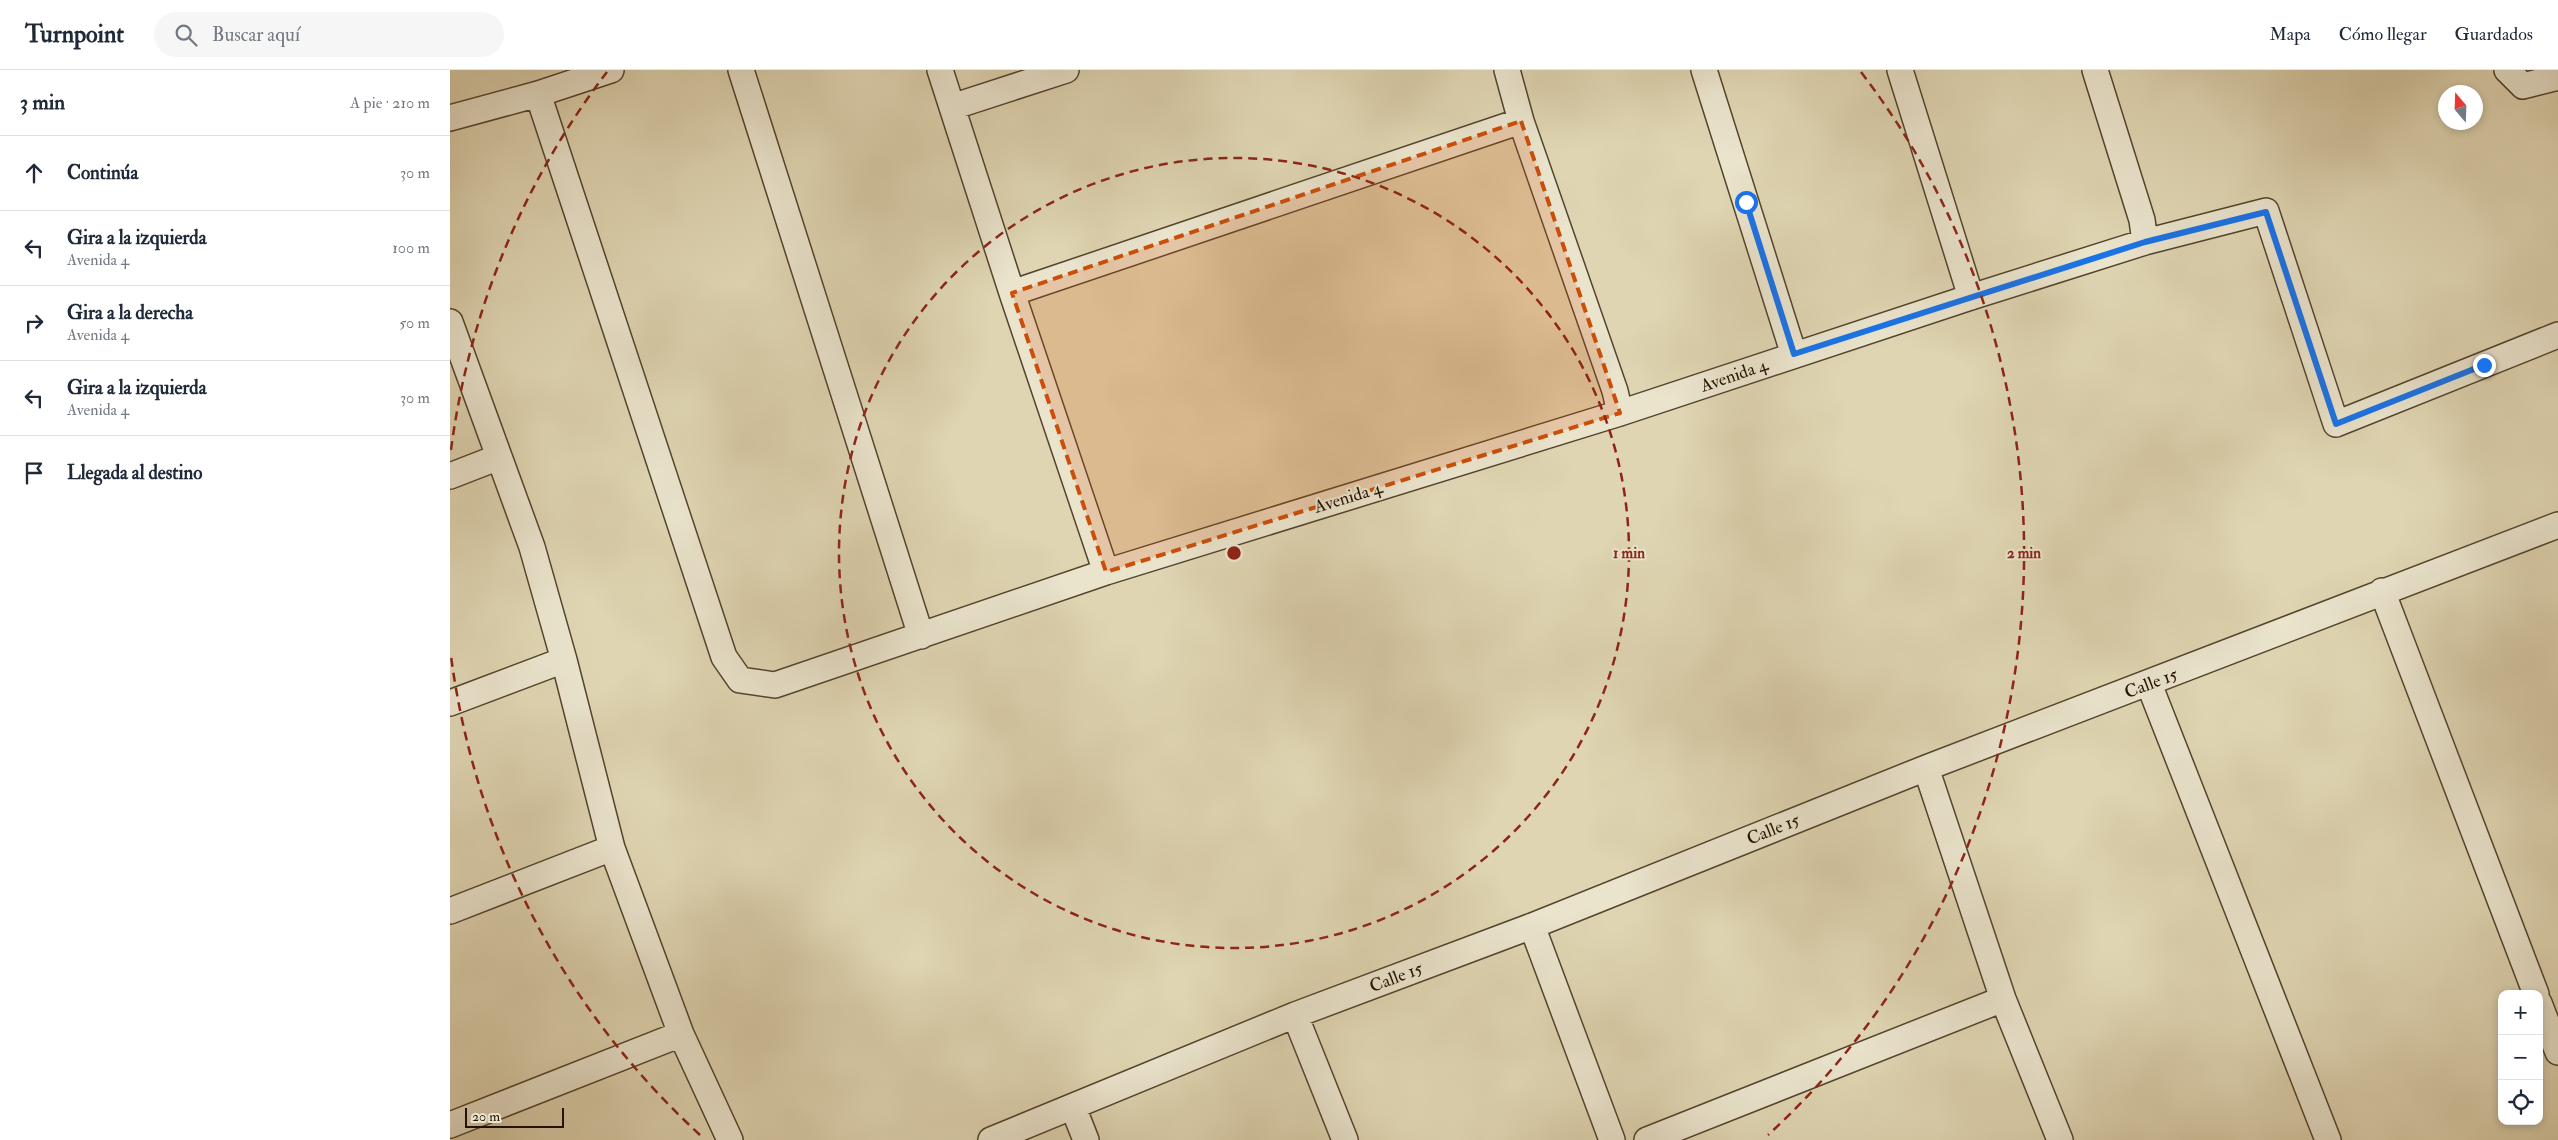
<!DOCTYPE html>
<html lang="es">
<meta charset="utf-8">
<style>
:root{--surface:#fff;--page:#f6f6f7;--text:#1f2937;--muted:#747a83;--line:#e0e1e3}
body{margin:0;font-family:"IM FELL Double Pica",serif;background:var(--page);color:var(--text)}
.controls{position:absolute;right:15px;bottom:15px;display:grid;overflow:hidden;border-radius:10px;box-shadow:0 2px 8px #0003}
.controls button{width:45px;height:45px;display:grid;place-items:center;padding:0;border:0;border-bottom:1px solid var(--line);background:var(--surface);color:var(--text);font:25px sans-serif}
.compass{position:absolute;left:1988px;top:15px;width:45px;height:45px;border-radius:50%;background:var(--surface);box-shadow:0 2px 8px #0003;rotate:341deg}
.scale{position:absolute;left:15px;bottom:12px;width:99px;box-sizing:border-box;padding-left:5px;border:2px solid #251301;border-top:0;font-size:14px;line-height:18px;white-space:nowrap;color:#251301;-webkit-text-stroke:4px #eae4cd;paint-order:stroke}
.stop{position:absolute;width:15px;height:15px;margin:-11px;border:4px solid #1a73e8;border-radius:50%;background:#fff}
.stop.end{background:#1a73e8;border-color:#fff;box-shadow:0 1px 5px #0008}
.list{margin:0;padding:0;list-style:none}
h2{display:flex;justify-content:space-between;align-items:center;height:65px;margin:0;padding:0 20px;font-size:21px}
h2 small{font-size:16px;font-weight:400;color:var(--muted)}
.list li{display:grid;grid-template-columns:32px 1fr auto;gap:15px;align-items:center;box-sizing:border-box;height:75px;padding:0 20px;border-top:1px solid var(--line)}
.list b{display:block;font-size:19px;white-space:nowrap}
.list p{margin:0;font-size:16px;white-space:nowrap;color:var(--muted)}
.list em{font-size:16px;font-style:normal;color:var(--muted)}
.icon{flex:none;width:28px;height:28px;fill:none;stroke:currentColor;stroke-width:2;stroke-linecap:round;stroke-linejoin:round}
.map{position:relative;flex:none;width:2108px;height:1070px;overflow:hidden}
header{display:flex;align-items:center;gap:30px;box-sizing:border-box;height:70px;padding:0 25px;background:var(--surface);border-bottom:1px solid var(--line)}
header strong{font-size:24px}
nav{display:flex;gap:28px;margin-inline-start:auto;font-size:18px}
.search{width:350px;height:45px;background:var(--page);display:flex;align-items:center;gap:12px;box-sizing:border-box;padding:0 18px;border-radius:28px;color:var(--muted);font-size:19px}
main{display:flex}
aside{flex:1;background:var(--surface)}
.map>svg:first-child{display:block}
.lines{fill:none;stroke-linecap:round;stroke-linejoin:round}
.minor-casing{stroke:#54442d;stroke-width:28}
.minor{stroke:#eae4cd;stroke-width:25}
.route{stroke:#1a73e8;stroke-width:6}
.marked{fill:#cb4e0a;fill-opacity:0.2;stroke:#cb4e0a;stroke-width:4;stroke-dasharray:10 6;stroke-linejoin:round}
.ring{fill:none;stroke:#8f2418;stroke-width:2.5;stroke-dasharray:9 6}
.labels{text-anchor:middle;stroke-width:4;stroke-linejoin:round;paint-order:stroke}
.street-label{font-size:18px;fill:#251301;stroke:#eae4cd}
.centre{fill:#8f2418;stroke:#eae4cd;stroke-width:2.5}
.ring-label{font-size:15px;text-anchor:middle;font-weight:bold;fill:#8f2418;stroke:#eae4cd;stroke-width:4;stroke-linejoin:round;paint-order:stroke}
</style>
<header>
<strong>Turnpoint</strong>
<div class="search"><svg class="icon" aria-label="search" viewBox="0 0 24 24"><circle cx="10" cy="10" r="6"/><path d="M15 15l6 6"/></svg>Buscar aquí</div>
<nav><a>Mapa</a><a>Cómo llegar</a><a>Guardados</a></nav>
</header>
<main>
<aside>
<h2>3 min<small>A pie · 210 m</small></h2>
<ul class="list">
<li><svg class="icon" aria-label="ahead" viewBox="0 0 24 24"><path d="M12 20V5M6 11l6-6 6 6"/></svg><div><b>Continúa</b></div><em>30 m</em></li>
<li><svg class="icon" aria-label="left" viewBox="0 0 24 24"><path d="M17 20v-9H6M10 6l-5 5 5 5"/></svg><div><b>Gira a la izquierda</b><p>Avenida 4</p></div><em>100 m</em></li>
<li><svg class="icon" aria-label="right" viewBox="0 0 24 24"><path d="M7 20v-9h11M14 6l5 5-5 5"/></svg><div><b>Gira a la derecha</b><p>Avenida 4</p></div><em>50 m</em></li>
<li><svg class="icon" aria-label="left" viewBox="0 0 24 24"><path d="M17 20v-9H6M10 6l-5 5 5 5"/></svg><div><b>Gira a la izquierda</b><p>Avenida 4</p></div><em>30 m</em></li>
<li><svg class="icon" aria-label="arrive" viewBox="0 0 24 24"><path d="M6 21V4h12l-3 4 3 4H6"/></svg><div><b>Llegada al destino</b></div></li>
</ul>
</aside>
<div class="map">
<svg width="2108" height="1070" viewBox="0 0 2108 1070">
<rect width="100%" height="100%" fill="#dfd5b2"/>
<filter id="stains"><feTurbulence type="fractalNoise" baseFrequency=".004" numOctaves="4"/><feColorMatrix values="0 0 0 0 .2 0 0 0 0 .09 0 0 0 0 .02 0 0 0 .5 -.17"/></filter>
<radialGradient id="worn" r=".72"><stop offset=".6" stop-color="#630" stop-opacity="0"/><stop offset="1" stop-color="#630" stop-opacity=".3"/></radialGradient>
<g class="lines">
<!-- minor casing -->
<g class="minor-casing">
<path id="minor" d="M291,0L471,566
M490,0L562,223L1071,51L1165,321L1170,343
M1057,0L1071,51
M1254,0L1344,285
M1450,0L1521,227
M1645,0L1692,150L1695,172
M2057,0L2073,16L2108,7
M88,24L274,587L290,610L325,615L656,502L1170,343L1521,227L1695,172L1816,141L1886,354L2108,265
M502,37L616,0
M0,48L88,24L161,0
M562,223L656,502
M0,252L82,477L114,590L162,778L231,964L280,1070
M0,406L49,387
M1932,521L2086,924
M1699,614L1878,1070
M0,633L114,590
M1476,698L1553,929L1610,1070
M0,841L162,778
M1082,856L1162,1070
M2089,933L2108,982
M845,945L895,1070
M623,1037L636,1070
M0,1055L231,964
M541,1070L845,945L1082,856L1476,698L2108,455
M1197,1070L1553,929"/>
</g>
<!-- minor -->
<use href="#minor" class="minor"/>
</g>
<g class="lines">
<!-- route -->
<path class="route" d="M1296,132L1344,284L1695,172L1816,142L1886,354L2034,295"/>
</g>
<!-- marked area -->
<path class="marked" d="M1071,51L1170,343L656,502L562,223Z"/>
<!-- distance rings -->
<g class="ring">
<circle cx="784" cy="483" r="395"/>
<path d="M250 1065A790 790 0 0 1 1 586M1 380A790 790 0 0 1 157 2M1411 2A790 790 0 0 1 1318 1065"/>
</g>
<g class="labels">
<!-- street labels -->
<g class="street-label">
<text transform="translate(1284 305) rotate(-19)" y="6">Avenida 4</text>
<text transform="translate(898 427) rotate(-17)" y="6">Avenida 4</text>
<text transform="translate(1701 613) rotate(-21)" y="6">Calle 15</text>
<text transform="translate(1323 759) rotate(-22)" y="6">Calle 15</text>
<text transform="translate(946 907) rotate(-21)" y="6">Calle 15</text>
</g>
</g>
<circle cx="784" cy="483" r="8" class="centre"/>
<g class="ring-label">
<text x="1179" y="488">1 min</text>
<text x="1574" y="488">2 min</text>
</g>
<rect width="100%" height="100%" filter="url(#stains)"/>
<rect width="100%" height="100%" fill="url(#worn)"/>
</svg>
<div class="controls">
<button>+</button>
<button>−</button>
<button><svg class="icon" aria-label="locate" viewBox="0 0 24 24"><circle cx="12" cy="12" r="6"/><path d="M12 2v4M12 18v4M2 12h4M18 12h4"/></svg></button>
</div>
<svg class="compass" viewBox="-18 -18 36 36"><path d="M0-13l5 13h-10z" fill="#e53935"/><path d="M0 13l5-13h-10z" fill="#747a83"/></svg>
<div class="scale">20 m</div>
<div class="stop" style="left:1296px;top:132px"></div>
<div class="stop end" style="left:2034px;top:295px"></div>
</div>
</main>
